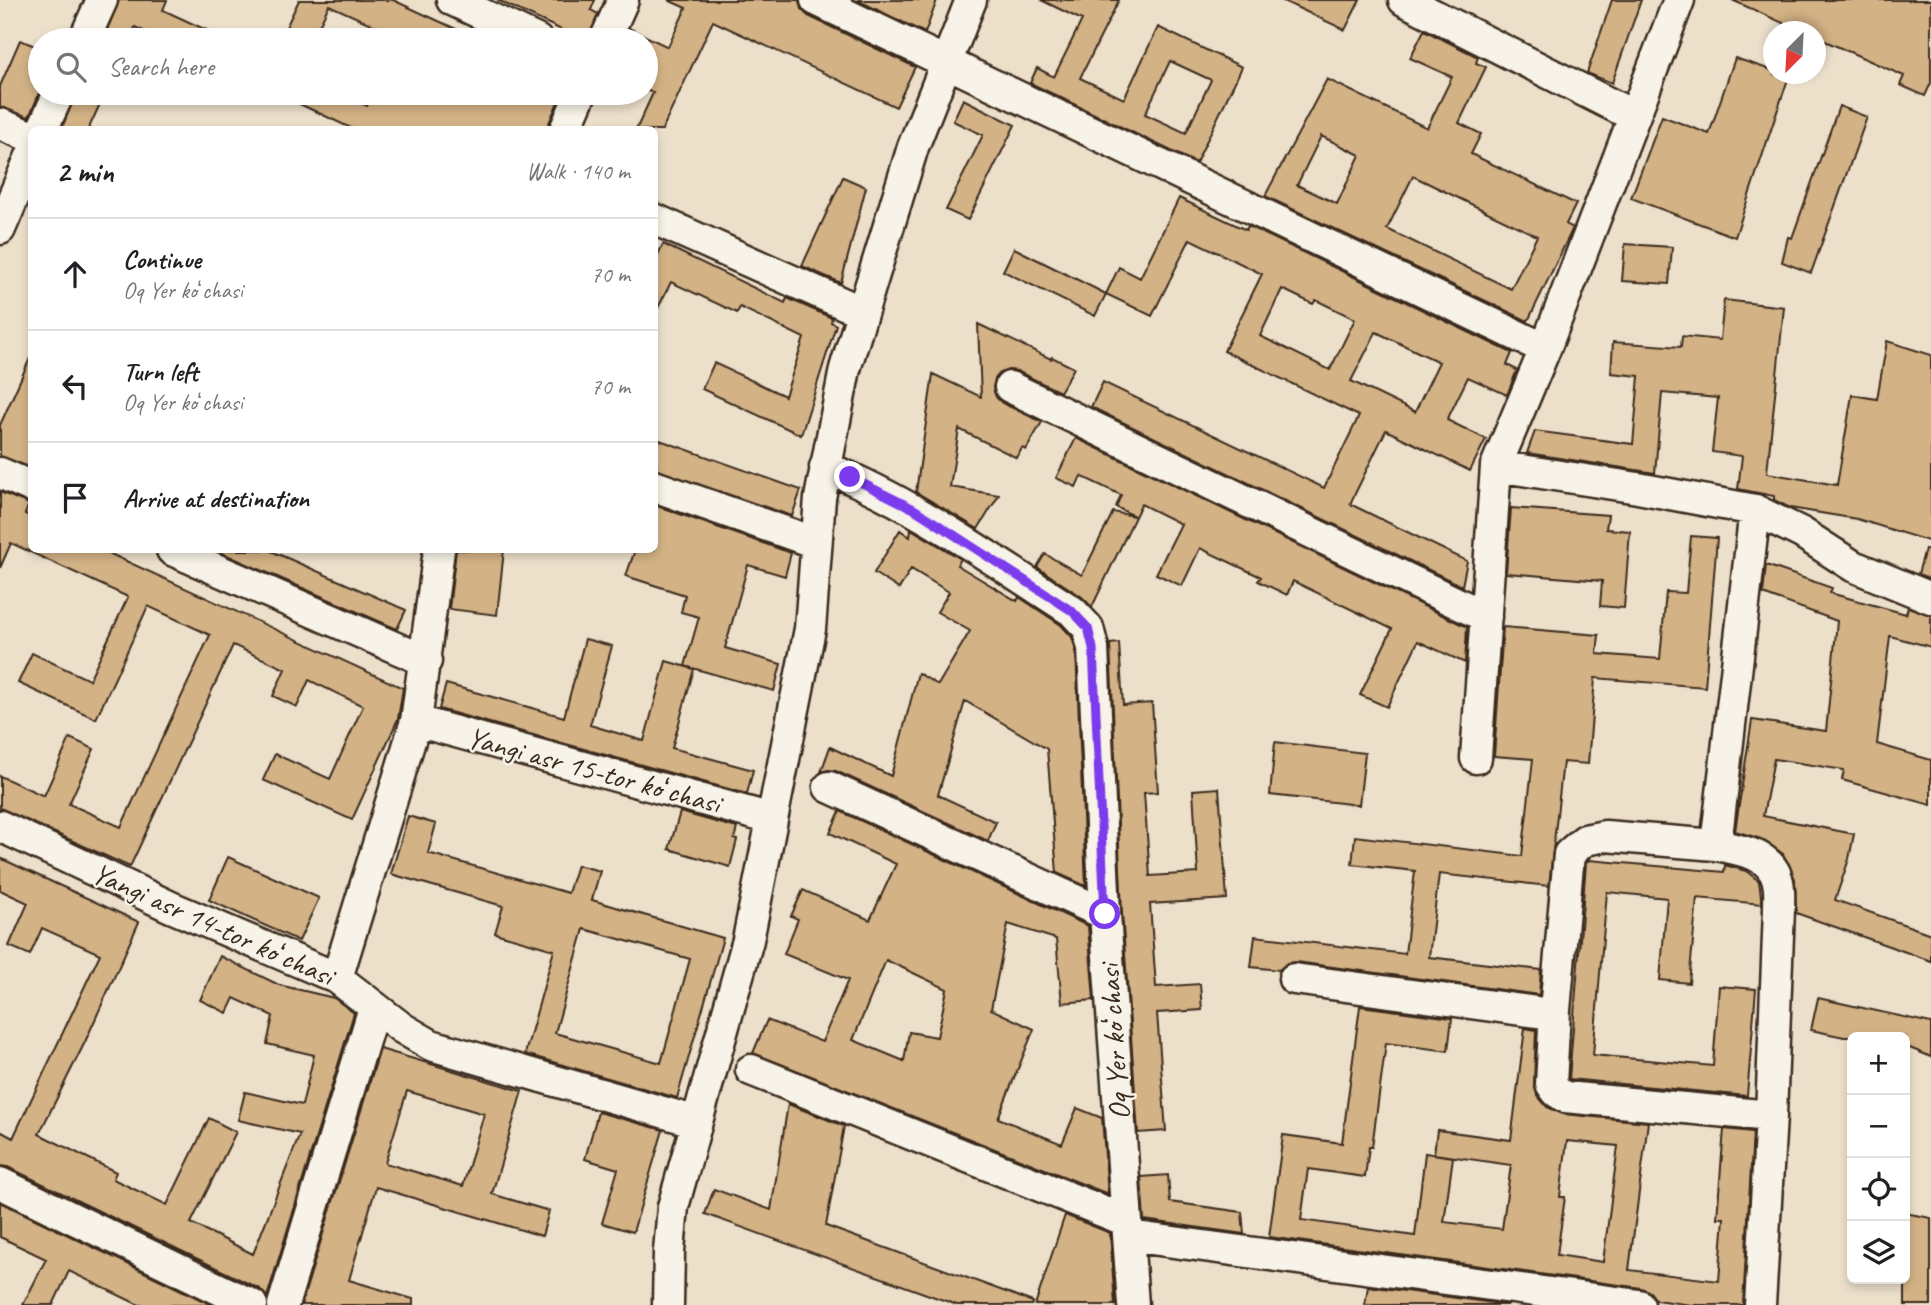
<!DOCTYPE html>
<meta charset="utf-8">
<style>
:root{--surface:#fff;--page:#f2f2f2;--text:#202124;--muted:#757577;--line:#e0e0e0}
body{margin:0;font-family:Caveat,sans-serif;background:var(--page);color:var(--text)}
.controls{position:absolute;right:21px;bottom:21px;display:grid;overflow:hidden;border-radius:10px;box-shadow:0 4px 10px #0003}
.controls button{width:63px;height:63px;display:grid;place-items:center;padding:0;border:0;border-bottom:2px solid var(--line);background:var(--surface);color:var(--text);font:35px sans-serif}
.compass{position:absolute;left:1763px;top:21px;width:63px;height:63px;border-radius:50%;background:var(--surface);box-shadow:0 4px 10px #0003;rotate:204deg}
.stop{position:absolute;width:21px;height:21px;margin:-16px;border:5px solid #7c3aed;border-radius:50%;background:#fff}
.stop.end{background:#7c3aed;border-color:#fff;box-shadow:0 2px 7px #0008}
.list{margin:0;padding:0;list-style:none}
h2{display:flex;justify-content:space-between;align-items:center;height:91px;margin:0;padding:0 28px;font-size:30px}
h2 small{font-size:23px;font-weight:400;color:var(--muted)}
.list li{display:grid;grid-template-columns:46px 1fr auto;gap:21px;align-items:center;box-sizing:border-box;height:112px;padding:0 28px;border-top:2px solid var(--line)}
.list b{display:block;font-size:26px;white-space:nowrap}
.list p{margin:0;font-size:23px;white-space:nowrap;color:var(--muted)}
.list em{font-size:23px;font-style:normal;color:var(--muted)}
.icon{flex:none;width:38px;height:38px;fill:none;stroke:currentColor;stroke-width:2;stroke-linecap:round;stroke-linejoin:round}
.map{position:relative;flex:none;width:1931px;height:1305px;overflow:hidden}
.search{position:absolute;background:var(--surface);box-shadow:0 4px 10px #0003;left:28px;top:28px;width:630px;height:77px;display:flex;align-items:center;gap:18px;box-sizing:border-box;padding:0 24px;border-radius:38px;color:var(--muted);font-size:26px}
.panel{position:absolute;background:var(--surface);box-shadow:0 4px 10px #0003;left:28px;top:126px;width:630px;height:427px;border-radius:10px}
.map>svg:first-child{display:block}
.building{fill:#d3b286;stroke:#3b2a1e;stroke-width:2;fill-rule:evenodd}
.lines{fill:none;stroke-linecap:round;stroke-linejoin:round}
.minor-casing{stroke:#3b2a1e;stroke-width:35}
.minor{stroke:#f7f3e8;stroke-width:30}
.route{stroke:#7c3aed;stroke-width:9}
.labels{text-anchor:middle;stroke-width:5;stroke-linejoin:round;paint-order:stroke}
.street-label{font-size:30px;fill:#3b2a1e;stroke:#f7f3e8}
</style>
<div class="map">
<svg width="1931" height="1305" viewBox="0 0 1931 1305">
<rect width="100%" height="100%" fill="#ece0cb"/>
<filter id="ink" filterUnits="userSpaceOnUse"><feTurbulence type="fractalNoise" baseFrequency=".0143" numOctaves="2"/><feDisplacementMap in="SourceGraphic" scale="14" xChannelSelector="R" yChannelSelector="G"/><feConvolveMatrix kernelMatrix="1 2 1 2 8 2 1 2 1" color-interpolation-filters="sRGB"/></filter>
<g filter="url(#ink)">
<!-- building -->
<path class="building" d="M119,0H167L163,10L228,40H163L135,27L129,40H103Z
M299,0H393L480,40H406L329,5L312,40H280Z
M497,0H595L591,10L598,14L588,40H583Z
M668,0H799L801,9L808,16L915,67L896,107L713,21L662,130H636L653,93L646,90V79L650,71L646,69V40H624L629,28L668,47L686,8Z
M857,0H937L925,33Z
M1041,0H1119L1080,78L1124,99L1158,27L1242,67L1196,163L1030,83L1037,68L1054,77L1082,20ZM1170,61L1211,80L1186,133L1145,114Z
M1281,0H1360L1345,30Z
M1612,0H1641L1612,83L1587,73Z
M1732,0H1931V83L1925,96L1900,85L1904,76L1816,37V32H1803Z
M1424,30L1478,57L1476,63L1486,67L1459,123L1481,134L1471,154L1576,204L1566,224L1573,228L1528,321L1265,196L1327,79L1427,128L1452,77L1410,58ZM1321,136L1360,155L1337,204L1297,185ZM1413,176L1537,236L1511,289L1387,229Z
M20,40L40,48V92L29,117L0,107V86Z
M1735,58L1774,71V74L1789,76L1735,237L1631,198L1662,116L1709,134Z
M76,93H105L88,130H61Z
M276,93H339L367,106L373,93H562L546,130H355Z
M963,99L1015,125L968,220L946,210L983,135L953,121Z
M1839,106L1867,117L1811,273L1782,262L1788,237L1792,238Z
M843,177L866,187L841,283L802,266Z
M1179,198L1246,230L1248,226L1512,353L1507,365L1517,370L1507,395L1468,377L1447,420L1486,439L1470,471L1386,430L1350,504L1467,561L1462,586L1091,407L1103,382L1324,488L1359,416L1224,351L1262,274L1190,239L1152,316L1106,294L1119,267L1140,278ZM1282,289L1313,304L1316,300L1355,319L1330,370L1260,336ZM1376,332L1439,362L1415,412L1351,381Z
M663,244L785,303L787,298L832,318L831,322L836,325L801,435L702,389L714,363L785,396L804,338L740,307L737,313L671,282L654,316V263Z
M1625,244L1672,247L1669,284L1622,281Z
M1014,248L1106,294L1095,316L1003,271Z
M1724,300L1784,307L1767,473L1837,485L1852,395L1877,399L1887,341L1931,355V542L1857,519L1790,508L1774,500V496L1738,489L1742,456L1712,452L1718,398L1662,393L1655,473L1527,453L1535,431L1633,444L1639,376L1611,373L1613,342L1681,347L1682,336L1720,340Z
M978,324L1051,359L1052,357L1074,368L1060,392L1017,371L1008,370L1000,373L995,379L993,388L996,397L1002,403L1042,422L1026,450L1022,448L1017,458L959,429L950,487L999,495L978,529L916,492L933,374L981,397Z
M32,354V468L0,456V425Z
M654,438L801,490L792,516L654,469Z
M1076,438L1467,627L1465,663L1418,641L1387,707L1360,695L1392,629L1293,581L1287,595L1258,581L1261,577L1200,548L1182,586L1156,574L1181,524L1141,504L1092,607L1082,597L1037,567L1045,554L1082,575L1113,512L1134,516L1116,507L1121,495L1081,476L1076,487L1056,478Z
M0,492L29,504L25,514L32,517V550H102L403,688L398,719L352,820L263,780L275,754L330,779L363,706L309,680L297,707L273,696L285,669L233,645L130,867L0,808V776L44,796L70,738L94,749L69,804L121,827L210,635L148,606L96,719L18,683L32,653L89,680L128,597L11,543L0,568Z
M654,505L791,553L785,576L748,565L725,648L781,664L774,691L685,666L699,617L681,612L685,595L626,576L635,550H654Z
M1511,508L1608,515L1606,529L1630,531L1624,608L1600,606L1602,581L1506,573Z
M911,529L961,559L957,565L1017,601L1019,597L1061,625L1072,637L1076,651L1086,886L1057,873L1047,749L965,701L938,795L996,822L988,841L836,771L828,770L821,772L830,747L891,776L918,673L938,685L970,631L937,612L949,592L911,569L899,589L874,573L900,530L910,537Z
M1691,536L1717,538L1705,687L1595,678L1588,764L1563,762L1549,886L1439,874L1429,957L1541,970L1539,995L1296,962L1287,963L1279,970L1251,967L1255,936L1405,954L1415,871L1352,864L1355,836L1522,856L1533,759L1494,756L1503,627L1599,635L1597,654L1660,659L1666,592L1686,593Z
M1925,549L1931,550V579L1918,574Z
M215,550H269L406,610L397,629Z
M456,550H504L497,615L449,609Z
M1766,565L1832,588L1830,593L1906,614L1908,607L1931,615V647L1890,636L1877,744L1931,760V805L1842,780L1844,770L1774,759L1763,816L1854,834L1849,859L1835,900L1931,934V961L1796,913L1795,879L1783,854L1761,839L1735,831L1752,720L1826,731L1837,621L1763,594Z
M585,639L612,646L590,725L644,741L666,661L694,669L672,748L753,770L747,794L439,709L446,684L564,717Z
M1119,643L1123,705L1152,703L1158,792L1144,793L1150,876L1198,873L1193,790L1219,788L1227,899L1150,904L1156,987L1200,984L1202,1010L1157,1013L1166,1131L1138,1133L1122,913L1110,644Z
M1275,742L1365,753L1359,805L1270,795Z
M840,811L1088,926L1094,1000L1062,1003L1056,939L1008,924L991,1009L1034,1029L998,1118L1062,1144L1077,1108L1102,1118L1108,1194L753,1053L767,1020L822,1042L848,980L784,954L798,919L791,916L803,890L870,920L896,864L830,833ZM886,960L947,989L937,1037L909,1032L904,1061L853,1040Z
M680,812L737,828L734,839L737,840L730,867L669,849Z
M408,816L436,824L428,853L568,893L577,865L600,871L592,900L723,938L677,1098L525,1054L554,950L495,933L503,906L391,874ZM584,929L690,959L661,1063L555,1033Z
M228,857L319,898L299,941L209,900Z
M0,858L139,922L85,1042L39,1134L116,1172L113,1179L167,1205L209,1118L236,1132L191,1223L253,1254L300,1134L238,1120L245,1092L302,1105L314,1055L267,1044L273,1016L234,998L227,1013L200,1000L220,956L279,985L334,998L354,1013L267,1297L260,1289L8,1167L0,1166V1131L13,1138L100,954L42,928L30,955L9,946L28,903L0,890Z
M1589,860L1724,872L1725,865L1746,871L1759,881L1762,904L1697,898L1689,983L1660,980L1667,898L1607,892L1593,1055L1713,1066L1719,986L1756,989L1747,1096L1569,1079L1586,863Z
M1818,998L1931,1023V1057L1905,1046V1037H1844L1811,1030Z
M1360,1006L1452,1018L1448,1051L1386,1043L1372,1147H1369L1365,1177L1308,1169L1301,1220L1415,1236L1425,1153L1453,1157L1444,1222L1502,1229L1511,1165L1434,1154L1437,1130L1511,1140L1525,1028L1536,1030L1534,1084L1537,1095L1547,1107L1563,1114L1648,1122L1629,1270L1719,1281L1724,1218H1717L1724,1129L1753,1132L1743,1305H1691L1656,1300L1650,1292L1641,1288L1269,1237L1283,1135L1342,1143ZM1567,1141L1618,1146L1603,1262L1557,1255L1565,1197H1560Z
M380,1049L522,1091L492,1194L549,1211L542,1236L376,1187L349,1280L413,1299V1305H301ZM407,1091L484,1114L463,1186L385,1163Z
M788,1104L844,1126L826,1226L1033,1302L1032,1305H957L705,1214L714,1189L771,1210Z
M598,1112L663,1130L633,1232L602,1223L618,1169L585,1159Z
M1168,1175L1170,1202L1242,1212L1244,1234L1144,1220L1141,1177Z
M0,1202L212,1305H139L69,1271L53,1305H23L46,1259L0,1237Z
M1905,1213L1931,1218V1305H1905Z
M1065,1215L1110,1233L1115,1305H1035Z
M1368,1286L1508,1305H1365Z"/>
<g class="lines">
<!-- minor casing -->
<g class="minor-casing">
<path id="minor" d="M452,0L537,40
M816,0L1545,349
M1404,0L1634,116
M84,40L102,0
M605,40L623,0
M0,124L32,137
M42,130L59,93
M565,130L581,93
M654,219L862,312
M0,229L32,154
M1010,387L1486,617
M1496,466L1638,488L1755,510L1802,533L1853,566L1931,598
M825,467C914,503 991,559 1072,611L1088,628L1093,648L1105,914L1133,1305
M0,473L32,487
M654,486L816,543
M1755,510L1716,845C1739,850 1772,853 1778,882C1780,890 1779,900 1779,909L1771,1116L1760,1305
M172,550L426,661
M416,721L772,819
M1476,758L1496,466L1545,349L1679,0
M829,787L1105,914
M0,826L171,907L337,978L402,1028L431,1045L697,1122
M337,978L416,721L439,550
M1294,979L1544,1013L1555,1010L1569,854L1585,840L1605,836L1716,845
M1555,1010L1551,1084L1557,1092L1565,1097L1771,1116
M751,1070L1127,1221
M0,1183L252,1305
M1129,1236L1639,1305
M283,1305L374,1008
M668,1305L669,1251L673,1207L748,940L810,629L820,498L845,369L913,147L971,0"/>
</g>
<!-- minor -->
<use href="#minor" class="minor"/>
</g>
</g>
<g class="lines" filter="url(#ink)">
<!-- route -->
<path class="route" d="M850,477L914,509L1072,611L1088,628L1093,648L1105,914"/>
</g>
<g class="labels">
<!-- street labels -->
<g class="street-label">
<text transform="translate(594 770) rotate(15)" y="10">Yangi asr 15-tor koʻchasi</text>
<text transform="translate(213 924) rotate(24)" y="10">Yangi asr 14-tor koʻchasi</text>
<text transform="translate(1114 1042) rotate(-94)" y="10">Oq Yer koʻchasi</text>
</g>
</g>
</svg>
<div class="controls">
<button>+</button>
<button>−</button>
<button><svg class="icon" aria-label="locate" viewBox="0 0 24 24"><circle cx="12" cy="12" r="6"/><path d="M12 2v4M12 18v4M2 12h4M18 12h4"/></svg></button>
<button><svg class="icon" aria-label="layers" viewBox="0 0 24 24"><path d="M12 4l9 5-9 5-9-5zM3 14l9 5 9-5"/></svg></button>
</div>
<svg class="compass" viewBox="-18 -18 36 36"><path d="M0-13l5 13h-10z" fill="#e53935"/><path d="M0 13l5-13h-10z" fill="#757577"/></svg>
<div class="stop" style="left:1105px;top:914px"></div>
<div class="stop end" style="left:850px;top:477px"></div>
<div class="search"><svg class="icon" aria-label="search" viewBox="0 0 24 24"><circle cx="10" cy="10" r="6"/><path d="M15 15l6 6"/></svg>Search here</div>
<section class="panel">
<h2>2 min<small>Walk · 140 m</small></h2>
<ul class="list">
<li><svg class="icon" aria-label="ahead" viewBox="0 0 24 24"><path d="M12 20V5M6 11l6-6 6 6"/></svg><div><b>Continue</b><p>Oq Yer koʻchasi</p></div><em>70 m</em></li>
<li><svg class="icon" aria-label="left" viewBox="0 0 24 24"><path d="M17 20v-9H6M10 6l-5 5 5 5"/></svg><div><b>Turn left</b><p>Oq Yer koʻchasi</p></div><em>70 m</em></li>
<li><svg class="icon" aria-label="arrive" viewBox="0 0 24 24"><path d="M6 21V4h12l-3 4 3 4H6"/></svg><div><b>Arrive at destination</b></div></li>
</ul>
</section>
</div>
